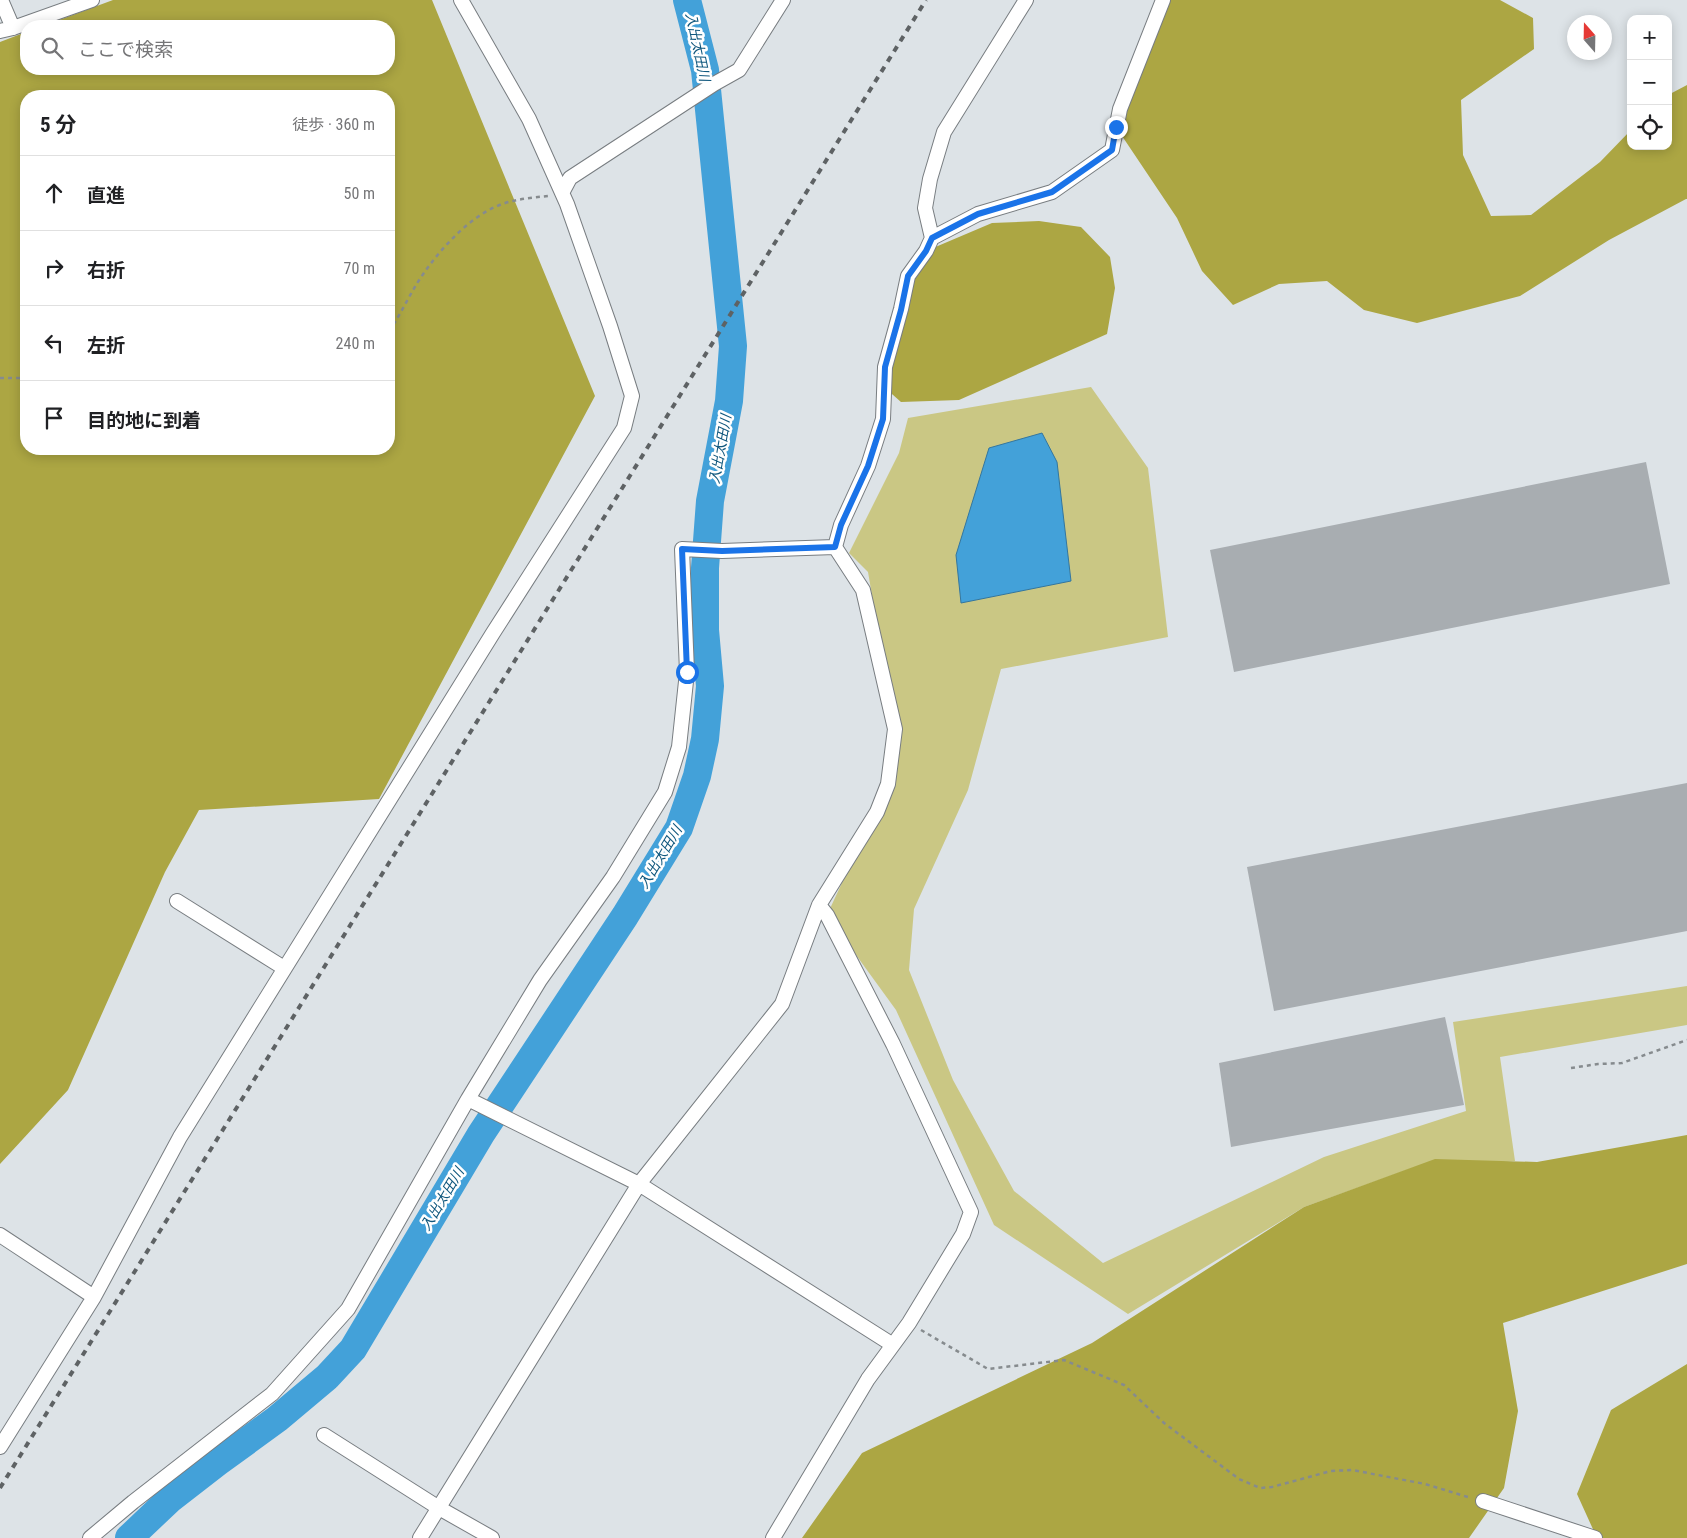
<!DOCTYPE html>
<html lang="ja">
<meta charset="utf-8">
<style>
:root{--surface:#fff;--page:#f6f6f6;--text:#202124;--muted:#757577;--line:#e0e0e0}
body{margin:0;font-family:"Roboto Condensed","Noto Sans JP",sans-serif;background:var(--page);color:var(--text)}
.controls{position:absolute;right:15px;top:15px;display:grid;overflow:hidden;border-radius:10px;box-shadow:0 2px 12px #0003}
.controls button{width:45px;height:45px;display:grid;place-items:center;padding:0;border:0;border-bottom:1px solid var(--line);background:var(--surface);color:var(--text);font:25px sans-serif}
.compass{position:absolute;left:1567px;top:15px;width:45px;height:45px;border-radius:50%;background:var(--surface);box-shadow:0 2px 12px #0003;rotate:340deg}
.stop{position:absolute;width:15px;height:15px;margin:-11px;border:4px solid #1a73e8;border-radius:50%;background:#fff}
.stop.end{background:#1a73e8;border-color:#fff;box-shadow:0 1px 5px #0008}
.list{margin:0;padding:0;list-style:none}
h2{display:flex;justify-content:space-between;align-items:center;height:65px;margin:0;padding:0 20px;font-size:21px}
h2 small{font-size:16px;font-weight:400;color:var(--muted)}
.list li{display:grid;grid-template-columns:32px 1fr auto;gap:15px;align-items:center;box-sizing:border-box;height:75px;padding:0 20px;border-top:1px solid var(--line)}
.list b{display:block;font-size:19px;white-space:nowrap}
.list em{font-size:16px;font-style:normal;color:var(--muted)}
.icon{flex:none;width:28px;height:28px;fill:none;stroke:currentColor;stroke-width:2;stroke-linecap:round;stroke-linejoin:round}
.map{position:relative;flex:none;width:1687px;height:1538px;overflow:hidden}
.search{position:absolute;background:var(--surface);box-shadow:0 2px 12px #0003;left:20px;top:20px;width:375px;height:55px;display:flex;align-items:center;gap:12px;box-sizing:border-box;padding:0 18px;border-radius:20px;color:var(--muted);font-size:19px}
.panel{position:absolute;background:var(--surface);box-shadow:0 2px 12px #0003;left:20px;top:90px;width:375px;height:365px;border-radius:20px}
.map>svg:first-child{display:block}
.green{fill:#cac784}
.forest{fill:#aca643;fill-rule:evenodd}
.water{fill:#43a1d9;stroke:#34769e}
.lines{fill:none;stroke-linecap:round;stroke-linejoin:round}
.river{stroke:#43a1d9;stroke-width:28}
.building{fill:#a8adb1}
.minor-casing{stroke:#787d81;stroke-width:16}
.path{stroke:#868b8e;stroke-width:2.5;stroke-dasharray:4 4;stroke-linecap:butt}
.minor{stroke:#fff;stroke-width:14}
.rail{stroke:#5e6264;stroke-width:4;stroke-dasharray:6 6;stroke-linecap:butt}
.route{stroke:#1a73e8;stroke-width:6}
.labels{text-anchor:middle;stroke-width:5;stroke-linejoin:round;paint-order:stroke}
.water-label{font-size:14px;font-style:italic;fill:#11587e;stroke:#fff}
</style>
<div class="map">
<svg width="1687" height="1538" viewBox="0 0 1687 1538">
<rect width="100%" height="100%" fill="#dde3e7"/>
<!-- green -->
<path class="green" d="M1091,387L1148,468L1168,637L1001,669L968,790L914,909L909,970L953,1080L1014,1191L1103,1263L1324,1157L1466,1111L1453,1022L1687,986V1025L1500,1057L1515,1161L1415,1167L1304,1207L1128,1314L994,1225L896,1010L827,915L888,784L892,713L868,572L849,553L899,453L908,418Z"/>
<!-- forest -->
<path class="forest" d="M113,0H432L595,396L379,799L199,810L165,872L68,1090L0,1164V42L26,32V69H389V26H43ZM26,96H389V449H26Z
M1163,0H1500L1533,18L1534,49L1461,100L1463,155L1491,216L1531,215L1600,162L1631,130V146H1668V95L1687,85V199H1686L1609,240L1520,296L1417,323L1364,310L1327,281L1279,284L1233,305L1202,271L1177,218L1116,127Z
M1039,221L1081,227L1110,257L1115,288L1107,334L959,400L901,402L884,387L890,318L926,251L992,223Z
M1687,1135V1264L1503,1323L1518,1411L1504,1488L1469,1538H802L862,1453L1092,1343L1304,1207L1435,1159L1537,1162Z
M1687,1364V1538H1597L1577,1494L1611,1410Z"/>
<!-- water -->
<path class="water" d="M1042,433L1057,462L1071,581L961,603L956,555L989,448Z"/>
<g class="lines">
<!-- river -->
<path class="river" d="M129,1538L169,1500L218,1462L277,1419L327,1377L353,1349L481,1134L625,916L679,828L697,776L705,739L710,686L705,630V568L710,501L729,401L733,346L705,70L687,0"/>
</g>
<!-- building -->
<path class="building" d="M1646,462L1670,584L1234,672L1210,550Z
M1687,783V931L1274,1011L1247,867Z
M1445,1017L1464,1105L1231,1147L1219,1063Z"/>
<g class="lines">
<!-- minor casing -->
<g class="minor-casing">
<path id="minor" d="M1,0L13,28
M0,31L13,28L92,0
M562,193L570,178L714,84L739,70L783,0
M932,238L978,214L1052,192L1112,150L1120,109L1163,0
M177,901L284,968
M468,1099L639,1184L893,1345
M0,1235L94,1297
M324,1435L439,1508L492,1538
M0,1447L94,1297L180,1137L493,633L624,428L632,396L610,326L567,204L529,119L461,0
M1483,1501L1595,1538
M90,1538L133,1502L272,1394L348,1309L468,1099L540,980L613,877L665,792L679,747L687,672L682,549L722,551L835,547
M420,1538L639,1184L782,1004L819,905L877,812L888,784L895,729L863,590L835,547L841,525L868,466L883,419L885,367L901,309L908,276L926,251L932,238L925,208L930,179L944,132L1026,0
M773,1538L868,1379L909,1323L963,1234L971,1212L893,1044L827,915L819,905"/>
</g>
<!-- path -->
<path class="path" d="M389,331C399,317 407,300 416,285C434,256 464,221 495,207C512,199 530,198 548,196
M0,378H26
M1571,1068L1598,1064L1622,1063L1687,1040
M921,1330L988,1369L1064,1360L1124,1385L1164,1423L1239,1479L1260,1488L1272,1487L1331,1471L1352,1470L1425,1484L1471,1498"/>
<!-- minor -->
<use href="#minor" class="minor"/>
<!-- rail -->
<path class="rail" d="M0,1488L926,0"/>
</g>
<g class="lines">
<!-- route -->
<path class="route" d="M687,672L682,549L722,551L835,547L841,525L868,466L883,419L885,367L901,310L908,276L926,251L932,238L978,214L1052,192L1112,150L1116,127"/>
</g>
<g class="labels">
<!-- water labels -->
<g class="water-label">
<text transform="translate(698 47) rotate(78)" y="5">入出太田川</text>
<text transform="translate(720 449) rotate(-80)" y="5">入出太田川</text>
<text transform="translate(660 857) rotate(-59)" y="5">入出太田川</text>
<text transform="translate(442 1199) rotate(-59)" y="5">入出太田川</text>
</g>
</g>
</svg>
<div class="controls">
<button>+</button>
<button>−</button>
<button><svg class="icon" aria-label="locate" viewBox="0 0 24 24"><circle cx="12" cy="12" r="6"/><path d="M12 2v4M12 18v4M2 12h4M18 12h4"/></svg></button>
</div>
<svg class="compass" viewBox="-18 -18 36 36"><path d="M0-13l5 13h-10z" fill="#e53935"/><path d="M0 13l5-13h-10z" fill="#757577"/></svg>
<div class="stop" style="left:687px;top:672px"></div>
<div class="stop end" style="left:1116px;top:127px"></div>
<div class="search"><svg class="icon" aria-label="search" viewBox="0 0 24 24"><circle cx="10" cy="10" r="6"/><path d="M15 15l6 6"/></svg>ここで検索</div>
<section class="panel">
<h2>5 分<small>徒歩 · 360 m</small></h2>
<ul class="list">
<li><svg class="icon" aria-label="ahead" viewBox="0 0 24 24"><path d="M12 20V5M6 11l6-6 6 6"/></svg><div><b>直進</b></div><em>50 m</em></li>
<li><svg class="icon" aria-label="right" viewBox="0 0 24 24"><path d="M7 20v-9h11M14 6l5 5-5 5"/></svg><div><b>右折</b></div><em>70 m</em></li>
<li><svg class="icon" aria-label="left" viewBox="0 0 24 24"><path d="M17 20v-9H6M10 6l-5 5 5 5"/></svg><div><b>左折</b></div><em>240 m</em></li>
<li><svg class="icon" aria-label="arrive" viewBox="0 0 24 24"><path d="M6 21V4h12l-3 4 3 4H6"/></svg><div><b>目的地に到着</b></div></li>
</ul>
</section>
</div>
